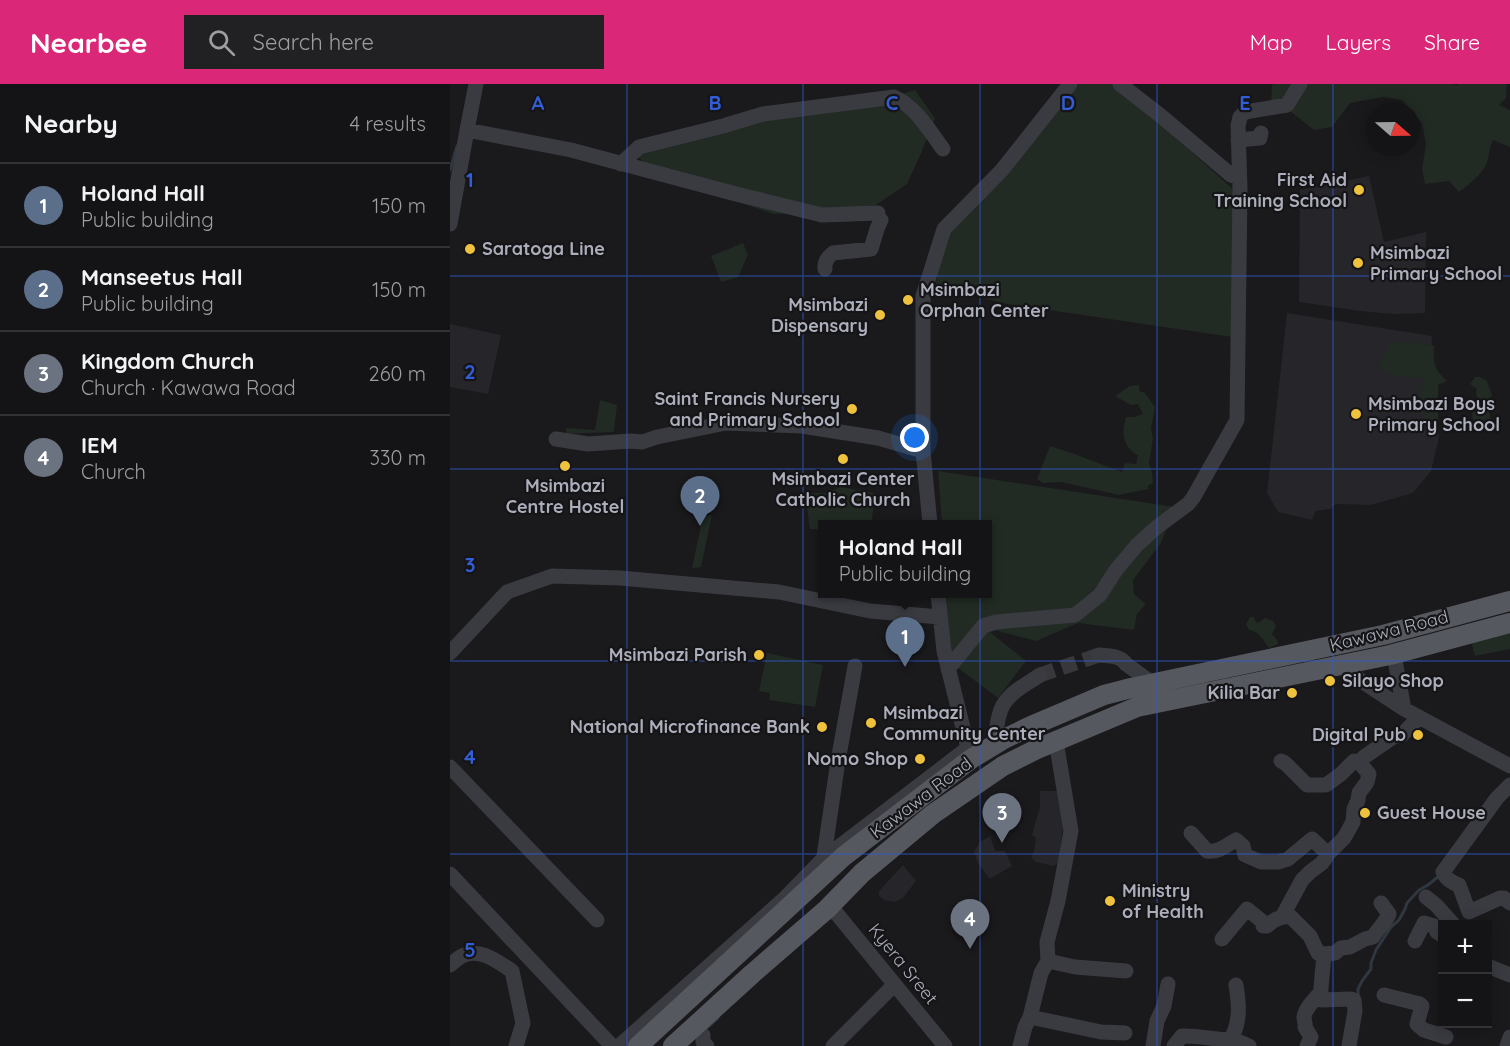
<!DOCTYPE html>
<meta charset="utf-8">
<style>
:root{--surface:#141315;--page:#212022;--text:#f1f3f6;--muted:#9d9ea0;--line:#333234;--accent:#db2777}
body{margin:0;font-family:Quicksand,sans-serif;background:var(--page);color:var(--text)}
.controls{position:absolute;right:18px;bottom:18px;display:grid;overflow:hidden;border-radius:0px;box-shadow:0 3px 15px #0003}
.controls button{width:54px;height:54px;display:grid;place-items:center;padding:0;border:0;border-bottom:2px solid var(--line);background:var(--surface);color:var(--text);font:30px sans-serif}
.compass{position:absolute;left:916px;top:18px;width:54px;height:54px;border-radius:50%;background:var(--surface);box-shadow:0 3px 15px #0003;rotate:110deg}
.you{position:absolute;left:465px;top:354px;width:21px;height:21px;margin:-15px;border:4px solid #fff;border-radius:50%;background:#1a73e8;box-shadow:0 0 0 9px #1a73e833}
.badge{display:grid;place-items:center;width:39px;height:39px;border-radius:50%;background:var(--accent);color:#fff;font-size:20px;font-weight:700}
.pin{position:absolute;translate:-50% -50px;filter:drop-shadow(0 2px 3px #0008)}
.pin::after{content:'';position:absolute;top:32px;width:21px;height:18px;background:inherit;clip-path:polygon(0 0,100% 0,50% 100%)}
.popup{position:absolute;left:368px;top:436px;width:174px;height:78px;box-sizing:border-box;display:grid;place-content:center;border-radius:0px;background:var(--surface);filter:drop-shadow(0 2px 4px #0005);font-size:20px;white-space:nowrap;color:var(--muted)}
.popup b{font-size:22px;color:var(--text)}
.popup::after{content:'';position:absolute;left:50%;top:100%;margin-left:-12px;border:12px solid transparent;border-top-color:var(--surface)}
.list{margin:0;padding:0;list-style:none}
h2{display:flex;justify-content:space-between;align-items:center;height:78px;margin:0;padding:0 24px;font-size:26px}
h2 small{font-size:20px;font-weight:400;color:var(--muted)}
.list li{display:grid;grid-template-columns:39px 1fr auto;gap:18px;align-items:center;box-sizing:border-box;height:84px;padding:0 24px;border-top:2px solid var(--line)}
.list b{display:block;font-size:22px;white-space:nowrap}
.list p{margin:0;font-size:20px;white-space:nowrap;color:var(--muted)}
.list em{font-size:20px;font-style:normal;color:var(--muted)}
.icon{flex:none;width:33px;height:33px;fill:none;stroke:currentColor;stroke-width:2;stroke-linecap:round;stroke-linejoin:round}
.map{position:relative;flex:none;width:1060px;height:962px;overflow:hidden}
header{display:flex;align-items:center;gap:36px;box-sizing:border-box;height:84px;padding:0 30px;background:var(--accent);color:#fff}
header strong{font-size:28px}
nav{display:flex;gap:33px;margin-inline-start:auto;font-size:21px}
.search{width:420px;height:54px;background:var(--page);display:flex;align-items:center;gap:15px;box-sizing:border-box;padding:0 21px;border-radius:0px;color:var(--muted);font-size:22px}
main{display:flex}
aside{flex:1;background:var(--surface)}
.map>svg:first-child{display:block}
.built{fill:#262529}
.green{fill:#212a23}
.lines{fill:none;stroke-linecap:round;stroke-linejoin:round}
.stream{stroke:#2f3740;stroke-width:3}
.minor-tunnel{stroke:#37373c;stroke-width:15;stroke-dasharray:15 8;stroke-linecap:butt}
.minor{stroke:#3a3b41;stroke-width:15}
.major{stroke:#56585f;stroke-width:20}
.grid{fill:none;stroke:#325dd4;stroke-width:1.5;stroke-opacity:0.55}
.poi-dot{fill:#efc23d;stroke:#151417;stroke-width:2}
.labels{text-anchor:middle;stroke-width:4.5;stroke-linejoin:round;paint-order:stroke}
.poi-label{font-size:18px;font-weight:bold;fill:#acafbb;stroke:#151417;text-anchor:end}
.street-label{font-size:18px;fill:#acafbb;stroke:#151417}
.grid-label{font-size:20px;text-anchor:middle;font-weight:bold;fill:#325dd4;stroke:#151417;stroke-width:4.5;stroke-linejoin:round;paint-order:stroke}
</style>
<header>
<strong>Nearbee</strong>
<div class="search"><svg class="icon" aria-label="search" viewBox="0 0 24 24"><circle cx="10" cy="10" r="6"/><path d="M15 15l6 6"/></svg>Search here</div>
<nav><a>Map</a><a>Layers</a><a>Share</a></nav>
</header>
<main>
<aside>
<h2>Nearby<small>4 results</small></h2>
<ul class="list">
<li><span class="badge" style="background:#5c6f8a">1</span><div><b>Holand Hall</b><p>Public building</p></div><em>150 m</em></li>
<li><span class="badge" style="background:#5c6f8a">2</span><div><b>Manseetus Hall</b><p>Public building</p></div><em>150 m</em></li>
<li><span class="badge" style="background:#6b7280">3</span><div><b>Kingdom Church</b><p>Church · Kawawa Road</p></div><em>260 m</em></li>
<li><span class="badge" style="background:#6b7280">4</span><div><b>IEM</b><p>Church</p></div><em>330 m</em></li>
</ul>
</aside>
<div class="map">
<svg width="1060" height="962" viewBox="0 0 1060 962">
<rect width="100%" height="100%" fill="#1a191c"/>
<!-- built -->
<path class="built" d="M919,92L934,158L976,148L975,229L945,230L910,227L849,218L850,106Z
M837,229L982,252L981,275L989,354L981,387L963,409L921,421L886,420L880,425L865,427L862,436L828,428L817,409Z
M0,240L51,251L38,310L0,303Z
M590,707H611L615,730L608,779L603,782L586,778L581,773L584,767L586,754L582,751L590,723Z
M540,752L545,767H555L562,782L541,794H539L528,779L524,768L530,758Z
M453,781L466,797L453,814L444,818L435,816L429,812V807Z"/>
<!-- green -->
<path class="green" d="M621,0H666L785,107L789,254L557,220L486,202L489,169L506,136Z
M824,0H1003L1009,2L1007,0H1057L1056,14L1049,21L1060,26V63L1043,56C1039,64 1040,67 1038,75C1035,88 1020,100 1009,108L999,97L975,100L972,85L976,60L972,39L952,16L933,13L900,19L882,43L864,46L826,16H821L822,1Z
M465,6L485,34L469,74L457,100L417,127L324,130L211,92L184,70L347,22L421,19Z
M293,159L298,171L288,193L271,198L261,172Z
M941,258H962L984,262C983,280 984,285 997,297L988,301V350L978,352L977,337L969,309L976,294H959L935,289L929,279Z
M1025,293H1030L1037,297L1042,311L1037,318L1041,337C1036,343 1029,340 1023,336L1022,329L1030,325C1027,320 1028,315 1026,309L1027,305L1020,300Z
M689,301L690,308H694L705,323L701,345L703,354L699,380L702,388L703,399L698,402V405L669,411L611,398L593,399L587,395L600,362L622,369L672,388L675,379L686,380L688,371C673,365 671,347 676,333H684L693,330L688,320L681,321L665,312L680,302Z
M150,316L167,321L164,348L116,350V344L145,346Z
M488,387L725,423L711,459L683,496L684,510L696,520L687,530L684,546L628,539L586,557L536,544V545L576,577L548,614L508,584L500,572L496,510H538V440H492Z
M391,403L424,409L422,440H372V446L360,445L355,409H377Z
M262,431L251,483L242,484L253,432Z
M800,533H804L805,537L808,539L815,534L823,537L826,542L822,550C825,553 828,556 828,560L819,564C813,556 809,547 799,546L796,540Z
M1060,542V565L1025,572L1020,554Z
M317,569L373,581L365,623L319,616L320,609L309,607Z"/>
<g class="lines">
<!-- stream -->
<path class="stream" d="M0,86L7,62
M908,912V905L912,897L921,885V879L926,866L941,843L949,836L955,825L957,819L969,806L978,801L989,792
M257,944L268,934"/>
<!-- minor-tunnel -->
<path class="minor-tunnel" d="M590,591L649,571"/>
<!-- minor -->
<path class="minor" d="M670,0L711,32L781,91L789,94
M17,46L121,66L286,110L372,131L428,129
M788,56L810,54L811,49
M171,80L189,63L273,42L313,30L444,13C466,23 479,46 493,65
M0,140L17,46L26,0
M375,185C374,178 378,173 383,169L421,165L427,145L431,136
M106,355L138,360L181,357L192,358L207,353L276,339L352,342L428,354L473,367
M480,440L473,367V212L494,145L552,86L620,0
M488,510L494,567L520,672
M0,569L57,508L102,492L170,494L329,508L420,527L490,533
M649,571C658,572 670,571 676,580L702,599
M940,571L945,576L954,625
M889,582L904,588L907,594L954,625L1060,682
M498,585L533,542L546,538L625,531L650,511L666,486L687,461L707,443L738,420L743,414L787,336L790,105L788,42L790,33L795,28L837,21L850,0
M544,661C547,651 546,641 549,632C553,611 574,602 590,591
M831,677L835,679L857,701H876L891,690L904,677L909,678L914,673L943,653L952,651L969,633
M0,683L147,836
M1060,701L1047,714L993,788C995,794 1002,799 1009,801L1019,828L1050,814H1054L1060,819
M741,749L757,767C768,769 777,761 786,756L793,762L795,771L811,778H828L838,775L862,755L878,770
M373,779L388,677L405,582
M0,790L162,962
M976,813L986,821L1003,840
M377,825L387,830L495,962
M832,833L852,796L860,788L872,779L878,770L894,754L903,738L904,725L908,716L909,709L917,698L919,690L909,678
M772,855L797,825L813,838V842H817C824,835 830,833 840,832L860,852L868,869L874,870L870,915L871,916L901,915L904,916L905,927L899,962
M965,857L974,839L984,842L988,845L987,848L992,851
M874,870L885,869L891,864L900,863L915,855L923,853C928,845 936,838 939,830L931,819
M598,877L625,883L676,887
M0,881C4,878 8,874 12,872C30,863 48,878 62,887L73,939L66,962
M1038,882L1060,891
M934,911L970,920L972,922L967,940L974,946L996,953
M580,933L651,948L675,949
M243,943L253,951V958L257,962
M780,956L790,958L799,962
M169,962L335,814L373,775L518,664
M383,962L444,901
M570,962L575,943L580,933L591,889L598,877L597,858L608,817L621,747L607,663L603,659
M703,962L707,937L714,922L718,900
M724,962L732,952C748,951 764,956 780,956C791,939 789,920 786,901
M857,962L861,953L855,943C856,940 854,937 854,933C855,924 866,914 871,908
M1057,962L1060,953"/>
<!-- major -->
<path class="major" d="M188,962L394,772L521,675L554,655L581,642L654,611L681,604L933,551L1060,517
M223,962L302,890L377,825L412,789L483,730L553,682L587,665L687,623L940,571L1060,539"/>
</g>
<!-- grid -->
<path class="grid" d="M177,0V962M353,0V962M530,0V962M707,0V962M883,0V962M0,192H1060M0,385H1060M0,577H1060M0,770H1060"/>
<!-- markers -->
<g class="poi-dot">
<circle cx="909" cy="106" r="6"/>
<circle cx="20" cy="165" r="6"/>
<circle cx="908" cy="179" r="6"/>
<circle cx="458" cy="216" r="6"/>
<circle cx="430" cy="231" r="6"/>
<circle cx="402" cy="325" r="6"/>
<circle cx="906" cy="330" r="6"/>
<circle cx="393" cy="375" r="6"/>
<circle cx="115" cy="382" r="6"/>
<circle cx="309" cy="571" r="6"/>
<circle cx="880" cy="597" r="6"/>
<circle cx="842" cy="609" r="6"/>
<circle cx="421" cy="639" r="6"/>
<circle cx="372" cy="643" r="6"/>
<circle cx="968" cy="651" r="6"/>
<circle cx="470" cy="675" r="6"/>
<circle cx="915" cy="729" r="6"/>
<circle cx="660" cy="817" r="6"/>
</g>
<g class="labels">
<!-- poi labels -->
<g class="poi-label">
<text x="897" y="102">First Aid<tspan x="897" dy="21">Training School</tspan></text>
<text x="32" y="171" text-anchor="start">Saratoga Line</text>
<text x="920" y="175" text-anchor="start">Msimbazi<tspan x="920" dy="21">Primary School</tspan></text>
<text x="470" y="212" text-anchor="start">Msimbazi<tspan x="470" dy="21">Orphan Center</tspan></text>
<text x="418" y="227">Msimbazi<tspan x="418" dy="21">Dispensary</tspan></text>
<text x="390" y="321">Saint Francis Nursery<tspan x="390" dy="21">and Primary School</tspan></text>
<text x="918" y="326" text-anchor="start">Msimbazi Boys<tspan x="918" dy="21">Primary School</tspan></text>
<text x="393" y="401" text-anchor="middle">Msimbazi Center<tspan x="393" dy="21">Catholic Church</tspan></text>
<text x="115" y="408" text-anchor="middle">Msimbazi<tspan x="115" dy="21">Centre Hostel</tspan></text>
<text x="297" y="577">Msimbazi Parish</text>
<text x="892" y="603" text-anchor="start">Silayo Shop</text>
<text x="830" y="615">Kilia Bar</text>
<text x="433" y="635" text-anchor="start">Msimbazi<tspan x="433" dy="21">Community Center</tspan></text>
<text x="360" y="649">National Microfinance Bank</text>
<text x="956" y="657">Digital Pub</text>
<text x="458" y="681">Nomo Shop</text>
<text x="927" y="735" text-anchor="start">Guest House</text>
<text x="672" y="813" text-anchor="start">Ministry<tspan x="672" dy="21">of Health</tspan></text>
</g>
<!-- street labels -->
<g class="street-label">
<text transform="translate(939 547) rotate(-14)" y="6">Kawawa Road</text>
<text transform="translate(471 714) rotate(-37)" y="6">Kawawa Road</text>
<text transform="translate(453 880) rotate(51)" y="6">Kyera Sreet</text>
</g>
</g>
<g class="grid-label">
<text x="88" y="26">A</text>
<text x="265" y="26">B</text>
<text x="442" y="26">C</text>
<text x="618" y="26">D</text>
<text x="795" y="26">E</text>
<text x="20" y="103">1</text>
<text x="20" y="295">2</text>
<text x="20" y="488">3</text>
<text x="20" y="680">4</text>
<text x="20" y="873">5</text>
</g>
</svg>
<div class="controls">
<button>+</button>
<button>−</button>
</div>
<svg class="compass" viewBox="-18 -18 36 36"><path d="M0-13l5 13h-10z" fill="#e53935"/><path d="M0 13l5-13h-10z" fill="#9d9ea0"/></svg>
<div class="you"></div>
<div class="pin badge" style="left:455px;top:583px;background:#5c6f8a">1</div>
<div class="popup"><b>Holand Hall</b>Public building</div>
<div class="pin badge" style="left:250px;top:442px;background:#5c6f8a">2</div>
<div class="pin badge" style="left:552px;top:759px;background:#6b7280">3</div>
<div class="pin badge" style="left:520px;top:865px;background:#6b7280">4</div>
</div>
</main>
